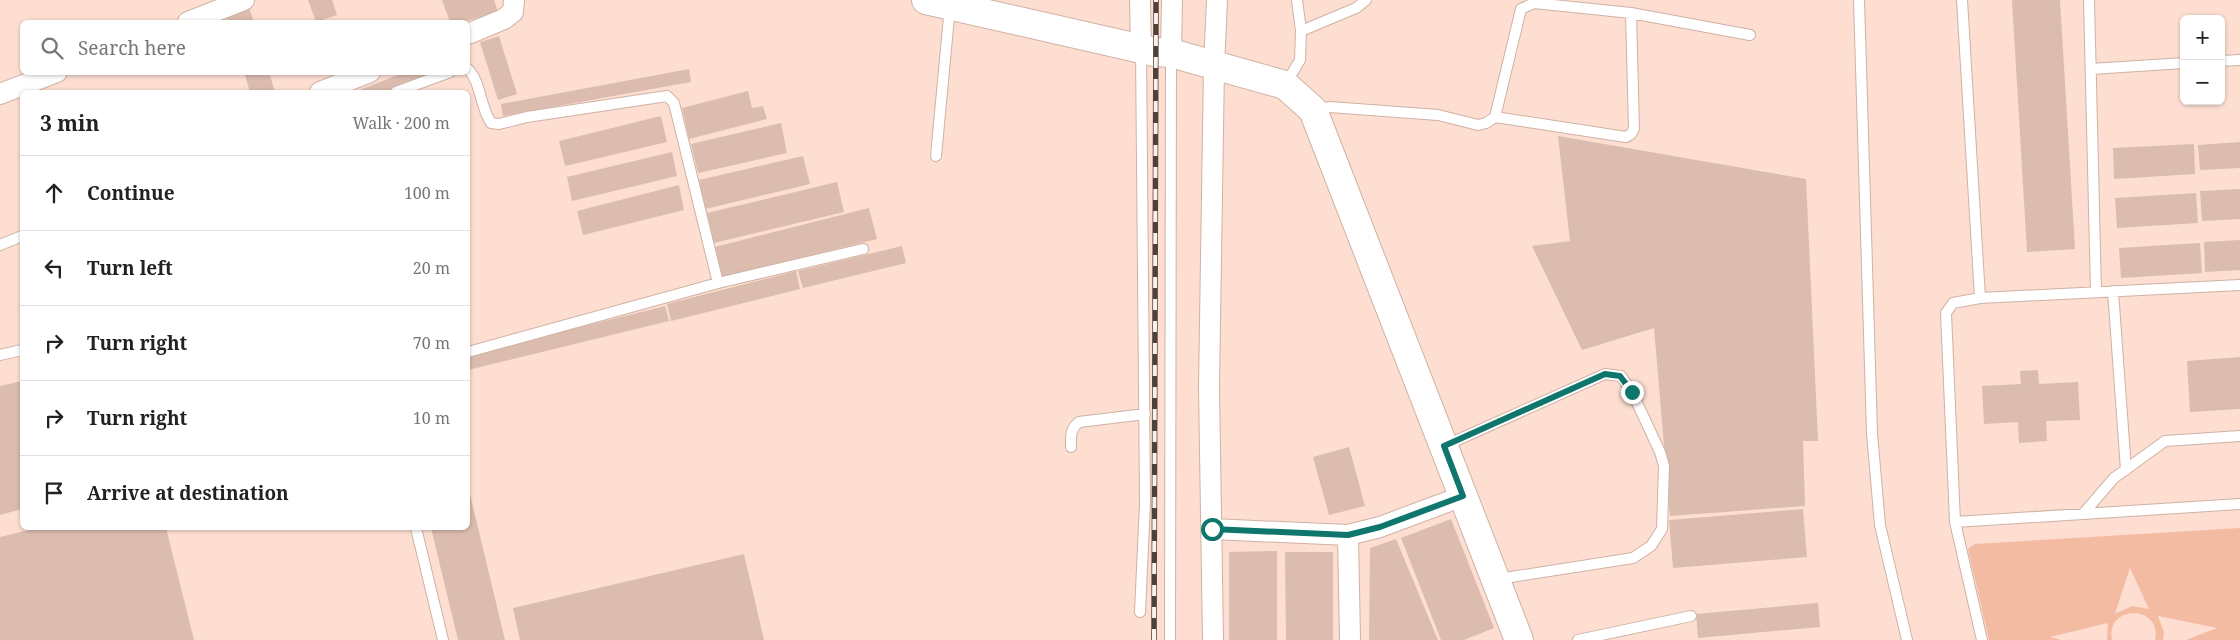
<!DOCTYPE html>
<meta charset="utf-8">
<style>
:root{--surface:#fff;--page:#f6f6f6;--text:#222;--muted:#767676;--line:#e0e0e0}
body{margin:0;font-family:"Noto Serif",serif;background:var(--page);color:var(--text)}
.controls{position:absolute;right:15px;top:15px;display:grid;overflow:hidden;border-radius:8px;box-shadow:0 1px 4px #0004}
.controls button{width:45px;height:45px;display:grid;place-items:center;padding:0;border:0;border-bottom:1px solid var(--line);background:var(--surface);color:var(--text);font:25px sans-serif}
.stop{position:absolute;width:15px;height:15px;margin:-11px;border:4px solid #0f766e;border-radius:50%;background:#fff}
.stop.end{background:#0f766e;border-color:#fff;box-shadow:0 1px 5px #0008}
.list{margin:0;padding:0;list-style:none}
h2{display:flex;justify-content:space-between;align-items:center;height:65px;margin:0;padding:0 20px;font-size:21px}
h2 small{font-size:16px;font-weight:400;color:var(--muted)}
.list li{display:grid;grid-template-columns:32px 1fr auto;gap:15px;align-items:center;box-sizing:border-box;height:75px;padding:0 20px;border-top:1px solid var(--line)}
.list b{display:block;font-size:19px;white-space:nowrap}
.list em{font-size:16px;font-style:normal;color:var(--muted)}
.icon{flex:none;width:28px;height:28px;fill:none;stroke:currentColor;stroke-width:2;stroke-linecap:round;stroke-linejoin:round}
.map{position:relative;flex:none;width:2240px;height:640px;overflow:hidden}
.search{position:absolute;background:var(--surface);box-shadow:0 1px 4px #0004;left:20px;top:20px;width:450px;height:55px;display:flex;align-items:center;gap:12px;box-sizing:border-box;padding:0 18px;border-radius:8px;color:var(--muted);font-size:19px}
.panel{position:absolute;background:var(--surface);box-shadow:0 1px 4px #0004;left:20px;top:90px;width:450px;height:440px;border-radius:8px}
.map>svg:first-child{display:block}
.green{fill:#f4bba3;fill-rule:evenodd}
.building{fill:#dbbcaf}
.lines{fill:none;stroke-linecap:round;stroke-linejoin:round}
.lane-casing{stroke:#cfb2a5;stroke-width:12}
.street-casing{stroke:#cfb2a5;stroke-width:22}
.secondary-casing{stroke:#cfb2a5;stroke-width:30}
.lane{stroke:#fff;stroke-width:10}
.street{stroke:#fff;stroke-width:20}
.secondary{stroke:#fff;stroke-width:28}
.rail-casing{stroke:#4f413a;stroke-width:5.5}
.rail{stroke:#fdf0eb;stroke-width:4;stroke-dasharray:11;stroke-linecap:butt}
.route{stroke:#0f766e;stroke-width:6}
</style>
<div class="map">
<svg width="2240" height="640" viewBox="0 0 2240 640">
<rect width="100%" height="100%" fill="#fdded1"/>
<!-- green -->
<path class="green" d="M2240,528V640H2186L2217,628L2158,616L2164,632L2163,640H2155C2163,605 2105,604 2112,640H2107L2108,623L2050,637L2061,640H1989L1968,549L1975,544ZM2130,568L2149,609L2132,606L2115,614Z"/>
<!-- building -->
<path class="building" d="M308,0H332L337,15L316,22Z
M442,0H494L498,12L463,22H450Z
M2012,0H2060L2075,249L2027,252Z
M249,8L254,22H228L226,15Z
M499,36L517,94L498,100L480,42Z
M689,69L691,82L503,116L501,104Z
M244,72H269L275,92H250Z
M406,72H444L391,92H354Z
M748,91L752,108L763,106L767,119L689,139L682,108Z
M661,116L667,142L565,166L559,141Z
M781,123L787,153L698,173L691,144Z
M1558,136L1806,179L1818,441H1803L1805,506L1670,516L1654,328L1582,350L1532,246L1570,241Z
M2240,142V168L2200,170L2198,145Z
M2194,144L2195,174L2114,179L2113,148Z
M672,152L677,176L572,201L567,177Z
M803,156L810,184L705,209L699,180Z
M837,182L844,212L714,243L707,213Z
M679,185L684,210L583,235L577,211Z
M2240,189V219L2202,221L2200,191Z
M2196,193L2198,223L2117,228L2115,198Z
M869,208L877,239L722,277L715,247Z
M2240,240V270L2205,272L2204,242Z
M2200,243L2202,273L2121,278L2119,248Z
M902,246L906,263L803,288L798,271Z
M796,271L800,289L671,321L667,304Z
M665,306L669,321L468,370V355Z
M2240,357V409L2190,412L2187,361Z
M2038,370L2039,384L2078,382L2080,420L2046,421L2047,441L2019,443L2018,422L1984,424L1982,386L2021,384L2020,371Z
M22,381V509L0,515V386Z
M1349,447L1365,506L1329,515L1313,457Z
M468,486L505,640H458L431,528H468Z
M1803,509L1807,557L1673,568L1669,520Z
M1451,519L1494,628L1464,640H1441L1401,538Z
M37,528H166L194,640H0V537Z
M1396,539L1438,640H1369L1370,548Z
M1277,551V640H1229V552Z
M1285,552H1333V640H1286Z
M744,554L764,640H520L513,608Z
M1818,603L1820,627L1698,638L1696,614Z"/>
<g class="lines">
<!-- lane casing -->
<g class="lane-casing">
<path id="lane" d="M1859,0L1872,433L1880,525L1907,640
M1962,0L1980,298
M2089,0L2096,292
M1301,31L1356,8L1366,0
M2221,61L2240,60
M468,69C481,82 480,107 491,123L499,124L527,117L667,96L674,103L718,283L863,249
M2091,69L2184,63
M1285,85L1300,60L1301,31L1297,0
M396,92L450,72
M1314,110L1330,107L1438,115L1478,125L1486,123L1495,117L1521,9L1534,3L1631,13L1750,35
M1495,117L1626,137L1631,134L1634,129L1631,13
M936,156L950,6
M0,245L22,236
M2113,291L2126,470
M468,352L718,283
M0,355L22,350
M1444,446L1605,374L1621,376L1632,392L1660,452L1664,466L1662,529L1651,546L1633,558L1498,579
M1071,447C1071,436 1070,429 1079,422L1145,414
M2083,514L2114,478L2165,441L2240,436
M1955,522L2240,504
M416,528L443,640
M1140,612L1145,503L1141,49
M1170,640L1171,54
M1578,640L1691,616
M1982,640L1955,522L1946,313L1953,303L1980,298L2240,285"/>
</g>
<!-- street casing -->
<g class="street-casing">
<path id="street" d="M1140,0L1141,48
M188,22L244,0
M468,34L504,19L513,12L514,0
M1171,53L1172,0
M320,92L370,72
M0,94L57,72
M1212,529L1348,535L1380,527L1463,496
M1348,535L1350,640
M1213,640L1209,387L1214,66L1217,0"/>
</g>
<!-- secondary casing -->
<g class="secondary-casing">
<path id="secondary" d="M926,0L1155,52L1171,53L1285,85L1313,110L1519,640"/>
</g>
<!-- lane -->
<use href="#lane" class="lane"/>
<!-- street -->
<use href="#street" class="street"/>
<!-- secondary -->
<use href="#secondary" class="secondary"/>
<!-- rail casing -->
<g class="rail-casing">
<path id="rail" d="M1154,640L1156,0"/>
</g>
<!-- rail -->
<use href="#rail" class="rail"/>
</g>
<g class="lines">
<!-- route -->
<path class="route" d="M1212,529L1348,535L1380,527L1463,496L1444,446L1605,374L1620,376L1632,392"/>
</g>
</svg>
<div class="controls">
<button>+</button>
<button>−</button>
</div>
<div class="stop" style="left:1212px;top:529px"></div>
<div class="stop end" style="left:1632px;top:392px"></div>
<div class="search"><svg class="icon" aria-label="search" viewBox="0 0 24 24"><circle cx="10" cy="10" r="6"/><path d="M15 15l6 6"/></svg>Search here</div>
<section class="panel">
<h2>3 min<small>Walk · 200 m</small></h2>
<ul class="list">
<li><svg class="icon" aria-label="ahead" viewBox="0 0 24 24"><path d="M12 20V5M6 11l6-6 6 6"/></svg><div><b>Continue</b></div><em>100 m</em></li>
<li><svg class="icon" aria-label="left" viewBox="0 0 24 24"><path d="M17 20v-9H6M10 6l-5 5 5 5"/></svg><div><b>Turn left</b></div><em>20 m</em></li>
<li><svg class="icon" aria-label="right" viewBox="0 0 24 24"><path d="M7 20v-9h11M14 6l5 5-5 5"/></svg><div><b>Turn right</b></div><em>70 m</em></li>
<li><svg class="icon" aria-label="right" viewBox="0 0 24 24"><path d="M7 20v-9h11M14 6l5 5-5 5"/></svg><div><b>Turn right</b></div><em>10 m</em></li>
<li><svg class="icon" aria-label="arrive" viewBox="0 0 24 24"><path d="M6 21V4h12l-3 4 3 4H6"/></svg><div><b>Arrive at destination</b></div></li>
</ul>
</section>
</div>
